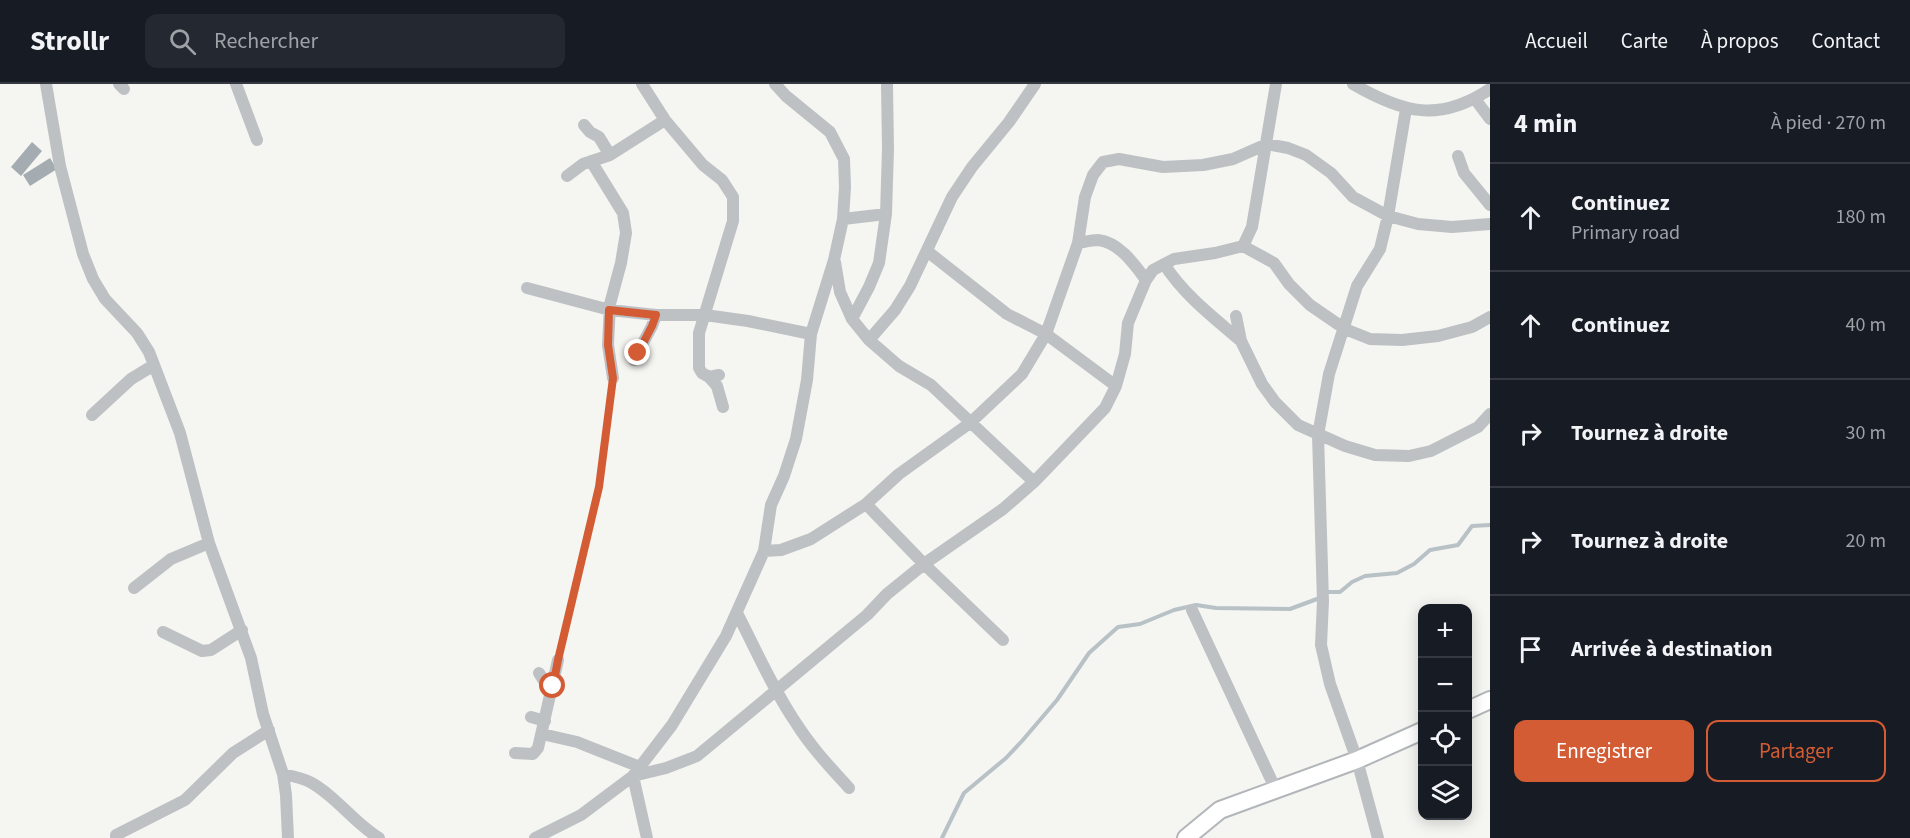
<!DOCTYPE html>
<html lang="fr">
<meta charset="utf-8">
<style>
:root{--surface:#171b24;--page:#242831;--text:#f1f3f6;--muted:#9ea1a6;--line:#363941;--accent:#d35c34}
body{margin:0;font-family:"Source Sans 3",sans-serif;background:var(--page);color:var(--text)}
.controls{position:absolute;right:18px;bottom:18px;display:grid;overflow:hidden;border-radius:12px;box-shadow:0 3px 15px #0003}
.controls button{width:54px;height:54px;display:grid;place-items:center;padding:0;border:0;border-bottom:2px solid var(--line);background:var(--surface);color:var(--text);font:30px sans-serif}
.stop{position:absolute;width:18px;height:18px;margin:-14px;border:4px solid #d35c34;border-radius:50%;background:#fff}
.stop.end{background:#d35c34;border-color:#fff;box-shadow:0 2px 6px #0008}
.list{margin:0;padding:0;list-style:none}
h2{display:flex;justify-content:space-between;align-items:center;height:78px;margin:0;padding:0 24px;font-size:26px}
h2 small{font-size:20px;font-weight:400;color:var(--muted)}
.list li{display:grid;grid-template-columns:39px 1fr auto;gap:18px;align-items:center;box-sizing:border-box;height:108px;padding:0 24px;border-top:2px solid var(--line)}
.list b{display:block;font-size:22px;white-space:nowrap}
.list p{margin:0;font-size:20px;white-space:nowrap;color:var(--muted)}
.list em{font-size:20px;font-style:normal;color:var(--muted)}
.actions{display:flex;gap:12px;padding:18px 24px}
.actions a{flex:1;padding:14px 0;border:2px solid var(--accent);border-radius:12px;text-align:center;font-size:21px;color:var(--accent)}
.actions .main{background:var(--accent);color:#fff}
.icon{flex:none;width:33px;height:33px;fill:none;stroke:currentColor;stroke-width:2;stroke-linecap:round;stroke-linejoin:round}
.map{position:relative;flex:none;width:1490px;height:754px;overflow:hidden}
header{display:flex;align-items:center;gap:36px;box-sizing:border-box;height:84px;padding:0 30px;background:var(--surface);border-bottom:2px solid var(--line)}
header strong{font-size:28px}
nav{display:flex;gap:33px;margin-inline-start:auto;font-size:21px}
.search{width:420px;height:54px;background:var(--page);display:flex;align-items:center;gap:15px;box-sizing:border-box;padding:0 21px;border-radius:12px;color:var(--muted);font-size:22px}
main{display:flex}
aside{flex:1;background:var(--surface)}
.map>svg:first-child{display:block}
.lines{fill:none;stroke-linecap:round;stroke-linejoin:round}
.stream{stroke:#b8c1c6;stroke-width:4}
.building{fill:#a5acb1}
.secondary-casing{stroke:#b2b6ba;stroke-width:20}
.path{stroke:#b7babc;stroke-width:2;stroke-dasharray:3 3;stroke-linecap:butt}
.street{stroke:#bdc1c4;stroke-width:12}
.secondary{stroke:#fff;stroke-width:16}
.route{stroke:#d35c34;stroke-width:8}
</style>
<header>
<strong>Strollr</strong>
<div class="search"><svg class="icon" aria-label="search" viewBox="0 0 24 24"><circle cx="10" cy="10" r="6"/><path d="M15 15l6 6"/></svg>Rechercher</div>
<nav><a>Accueil</a><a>Carte</a><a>À propos</a><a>Contact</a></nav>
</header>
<main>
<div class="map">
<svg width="1490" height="754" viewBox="0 0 1490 754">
<rect width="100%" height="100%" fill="#f5f5f2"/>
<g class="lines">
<!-- stream -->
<path class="stream" d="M1326,508H1340L1352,498L1365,492L1397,489L1414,480L1430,466L1458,461L1472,442L1490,441
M942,754L964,709L1006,674L1022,657L1057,616L1089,569L1118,543L1140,540L1174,526L1196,521L1216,524L1290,525L1317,515"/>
</g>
<!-- building -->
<path class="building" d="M32,58L42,67L21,92L11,83Z
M50,74L57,85L30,102L23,91Z"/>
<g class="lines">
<!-- secondary casing -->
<g class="secondary-casing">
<path id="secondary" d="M1468,626L1490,616
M1186,754L1220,726L1357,676L1422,647"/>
</g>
<!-- path -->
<path class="path" d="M561,564L599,403L612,305"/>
<!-- street -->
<path class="street" d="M46,0L60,82L83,170L93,195L105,215L137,249L149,268L180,349L209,459L251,574L263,630L283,690L286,711L288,754
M119,0L124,5
M236,0L257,56
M642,0L665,36L703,81L722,96L733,113V137L699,249V284L702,289L709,293L719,291
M1353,0C1403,29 1439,39 1490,5
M1475,15L1490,35
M584,41L590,48L599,53L610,71
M1458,72L1464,89L1490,121
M591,77L623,129L626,149L621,179L610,220L608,261L613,294
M567,92L583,80L610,71L665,36
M843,135L886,130
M1078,159C1084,158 1092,156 1098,156C1119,158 1135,181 1146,196
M1243,162L1252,143L1276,0
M927,167L1007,230L1046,250L1116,302
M835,178L840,208L852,235L869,256L899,282L931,301L1034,398
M1164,180C1184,211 1213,233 1241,257
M527,204L610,226L656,231H705L748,237L811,250
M1236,232L1241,257L1262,300L1275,318L1298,341L1345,362L1375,371L1409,372L1431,367L1478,343L1490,330
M852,235L869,203L879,179L886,130L888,65L887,0
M869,256L895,226L910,202L952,113L972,83L1009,38L1035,0
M634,276L652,242L656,231
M709,293L717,302L723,323
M92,331L131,295L154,281
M866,420L924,480L1003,556
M764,467L781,466L811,455L866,420L899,390L970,339L1022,290L1046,250L1078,159L1085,113L1093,91L1103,78L1119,75L1163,83L1203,81L1233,75L1267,60L1288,64L1306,71L1331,89L1353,113L1388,132L1418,140L1452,143L1490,140
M134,504L171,475L209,459
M1192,526L1275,704
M737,529C756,566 773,605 796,639C811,663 830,683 849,704
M163,548L202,567L211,566L242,546
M539,589L546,600L553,602
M531,633L545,637
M542,650L577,658L640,683
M515,669L533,670L538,664L558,576
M283,690C292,692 302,694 310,698C336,712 354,739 379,754
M116,754V751L185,716L233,669L269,646
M535,754L581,731L633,692L672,641L726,552L764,467L771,421L784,392L796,355L807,296L811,250L834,176L843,135L845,103L844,75L830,48L786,12L775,0
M647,754L633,692L666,684L697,672L867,531L887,510L924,480L1003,425L1034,398L1105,324L1116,302L1125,270L1128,239L1146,196L1153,186L1174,175L1215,169L1243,162L1274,179L1289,200L1310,221L1345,245L1370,255L1402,256L1438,252L1472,243L1490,233
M1378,754L1357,676L1330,600L1321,561L1323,517L1318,351L1329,290L1357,202L1380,165L1388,132L1406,25"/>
<!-- secondary -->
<use href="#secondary" class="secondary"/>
</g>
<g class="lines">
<!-- route -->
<path class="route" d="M553,602L558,576L599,403L613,294L608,261L609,226L656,231L652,242L638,269"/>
</g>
</svg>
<div class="controls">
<button>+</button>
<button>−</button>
<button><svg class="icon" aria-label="locate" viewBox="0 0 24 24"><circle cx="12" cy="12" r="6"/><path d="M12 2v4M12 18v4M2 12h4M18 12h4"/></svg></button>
<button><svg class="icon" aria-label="layers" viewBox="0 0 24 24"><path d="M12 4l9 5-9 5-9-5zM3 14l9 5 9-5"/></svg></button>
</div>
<div class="stop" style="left:553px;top:602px"></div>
<div class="stop end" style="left:638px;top:269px"></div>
</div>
<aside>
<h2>4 min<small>À pied · 270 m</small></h2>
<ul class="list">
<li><svg class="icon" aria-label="ahead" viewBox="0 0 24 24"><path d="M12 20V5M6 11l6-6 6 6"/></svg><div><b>Continuez</b><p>Primary road</p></div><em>180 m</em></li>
<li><svg class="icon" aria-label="ahead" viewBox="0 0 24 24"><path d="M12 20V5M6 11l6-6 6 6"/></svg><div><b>Continuez</b></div><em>40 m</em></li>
<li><svg class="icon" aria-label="right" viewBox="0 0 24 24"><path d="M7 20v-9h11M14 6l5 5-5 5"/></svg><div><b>Tournez à droite</b></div><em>30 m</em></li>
<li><svg class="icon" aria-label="right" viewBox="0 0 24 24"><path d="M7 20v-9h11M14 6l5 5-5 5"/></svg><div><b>Tournez à droite</b></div><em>20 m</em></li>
<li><svg class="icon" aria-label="arrive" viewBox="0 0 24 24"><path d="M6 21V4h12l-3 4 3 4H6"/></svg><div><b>Arrivée à destination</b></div></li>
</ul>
<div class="actions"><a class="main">Enregistrer</a><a>Partager</a></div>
</aside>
</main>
